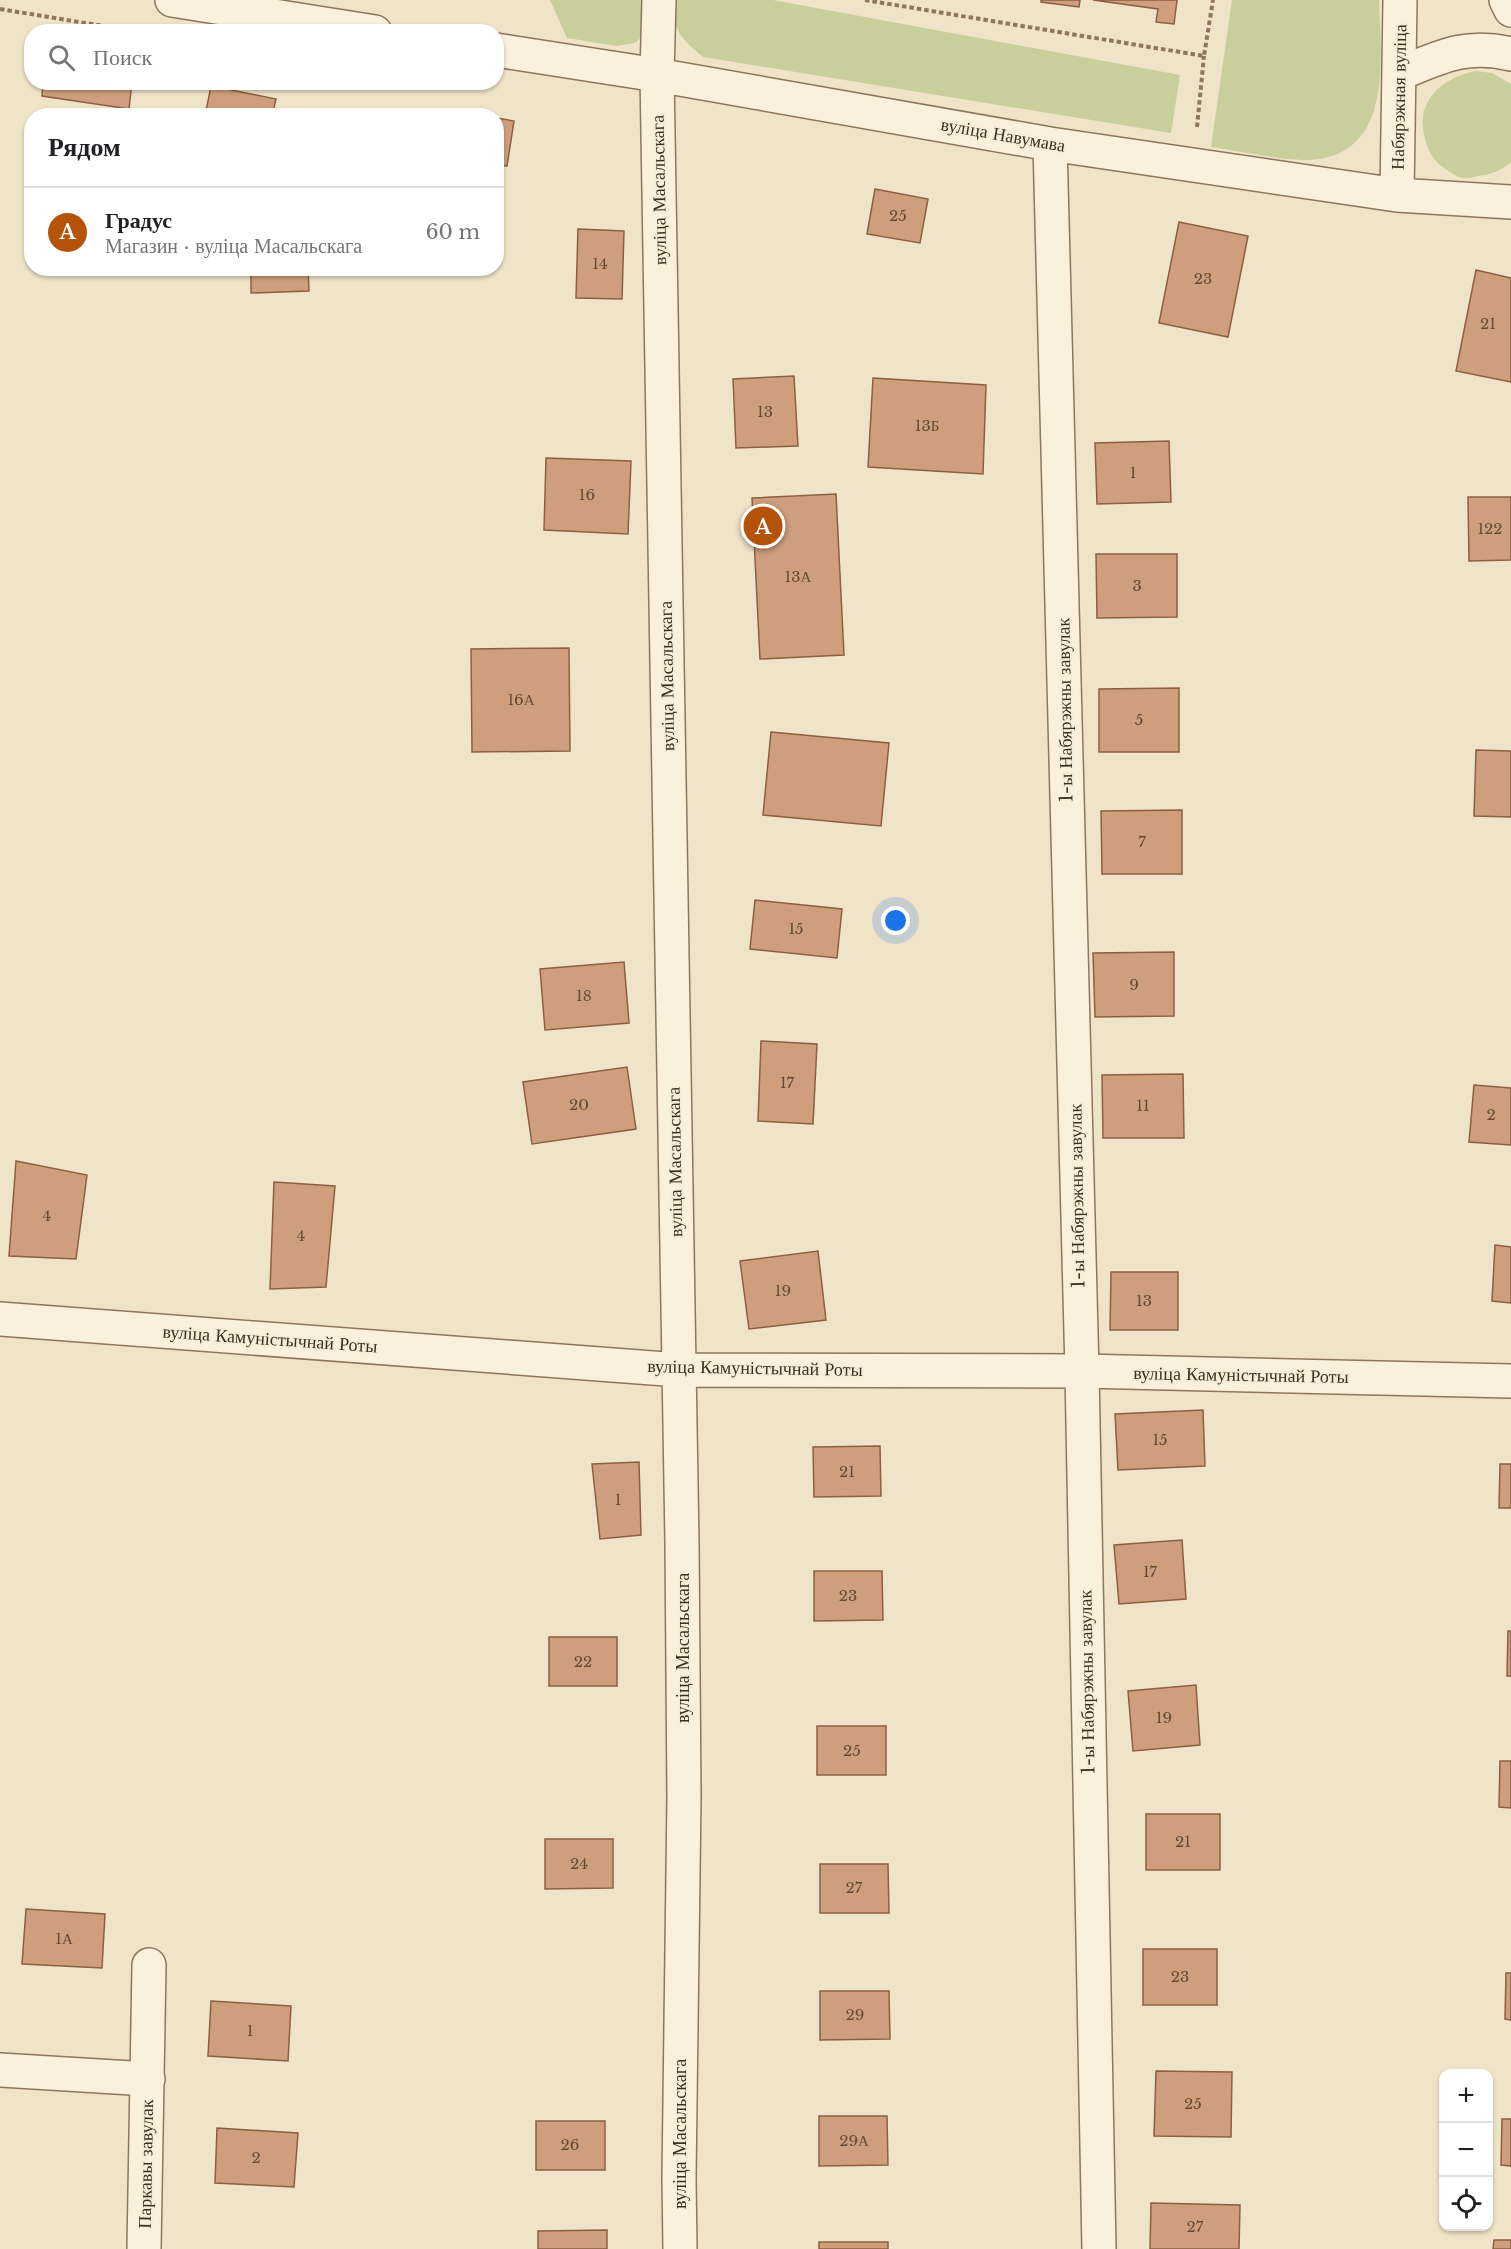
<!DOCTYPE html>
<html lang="ru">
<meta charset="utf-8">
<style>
:root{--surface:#fff;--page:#f6f6f6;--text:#202124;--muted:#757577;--line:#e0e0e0;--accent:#b45309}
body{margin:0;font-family:"Libre Baskerville",serif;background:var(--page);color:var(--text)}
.controls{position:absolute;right:18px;bottom:18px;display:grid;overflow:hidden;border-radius:12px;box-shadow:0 2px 4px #0004}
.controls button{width:54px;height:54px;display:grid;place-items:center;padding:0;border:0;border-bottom:2px solid var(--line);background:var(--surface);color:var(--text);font:30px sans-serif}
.you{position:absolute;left:896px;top:921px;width:21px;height:21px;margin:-15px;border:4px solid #fff;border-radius:50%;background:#1a73e8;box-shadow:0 0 0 9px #1a73e833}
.badge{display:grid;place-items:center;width:39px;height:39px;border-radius:50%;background:var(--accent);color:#fff;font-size:20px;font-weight:700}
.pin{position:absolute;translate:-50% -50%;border:3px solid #fff;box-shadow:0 2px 6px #0006}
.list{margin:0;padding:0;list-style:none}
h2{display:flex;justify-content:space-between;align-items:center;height:78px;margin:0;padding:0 24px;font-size:26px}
h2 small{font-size:20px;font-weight:400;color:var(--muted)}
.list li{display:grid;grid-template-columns:39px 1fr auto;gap:18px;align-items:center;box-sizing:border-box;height:90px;padding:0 24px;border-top:2px solid var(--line)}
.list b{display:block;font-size:22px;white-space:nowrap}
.list p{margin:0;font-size:20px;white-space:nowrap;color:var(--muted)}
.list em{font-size:20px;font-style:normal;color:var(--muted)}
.icon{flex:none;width:33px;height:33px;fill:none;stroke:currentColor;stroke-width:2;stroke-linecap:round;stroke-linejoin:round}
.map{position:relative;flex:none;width:1511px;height:2249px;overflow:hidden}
.search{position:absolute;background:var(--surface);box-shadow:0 2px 4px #0004;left:24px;top:24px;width:480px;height:66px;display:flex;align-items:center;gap:15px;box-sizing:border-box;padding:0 21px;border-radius:24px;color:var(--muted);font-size:22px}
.panel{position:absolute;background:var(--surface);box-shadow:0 2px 4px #0004;left:24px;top:108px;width:480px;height:168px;border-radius:24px}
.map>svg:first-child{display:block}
.green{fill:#c9cf9b}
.building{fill:#cf9f7d;stroke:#8d5f41;stroke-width:1.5}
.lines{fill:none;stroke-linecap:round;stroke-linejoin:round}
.minor-casing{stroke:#8d765c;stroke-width:36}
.path{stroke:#8d765c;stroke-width:4;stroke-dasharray:4.5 3;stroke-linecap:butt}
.minor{stroke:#faf1dc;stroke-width:33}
.labels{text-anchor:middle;stroke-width:4.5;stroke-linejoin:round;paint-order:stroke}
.number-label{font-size:15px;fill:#624a37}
.street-label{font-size:18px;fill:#3d2e20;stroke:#f7eed8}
</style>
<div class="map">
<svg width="1511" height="2249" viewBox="0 0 1511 2249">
<rect width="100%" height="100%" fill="#f0e4c8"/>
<!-- green -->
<path class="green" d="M550,0H649L648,31L635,43L617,46L567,38Z
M672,0H773L1180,75L1171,133L703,57C679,37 674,31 672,0Z
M1232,0H1379C1381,63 1394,161 1302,160C1274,159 1240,151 1211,147Z
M1476,71L1492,73L1511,84V162C1501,171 1492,174 1478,176C1474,177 1469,179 1465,178C1457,178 1450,172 1444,168C1435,162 1429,153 1426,142C1413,103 1440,78 1476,71Z"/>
<!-- building -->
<path class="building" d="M1041,0H1080L1079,7L1041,2Z
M1093,0H1177L1174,24L1156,22L1158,9Z
M43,82H132L129,109L42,96Z
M211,86L276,99L272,116H205Z
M496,118L514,121L507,166L496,164Z
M875,189L928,199L920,243L867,234Z
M1179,222L1248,236L1228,337L1159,323Z
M578,229L624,231L622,299L576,298Z
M251,268H308L309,291L251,293Z
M1476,270L1511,278V382L1456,371Z
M794,376L798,446L736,448L733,379Z
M873,378L986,385L983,474L868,467Z
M1169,441L1171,502L1097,504L1095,443Z
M546,458L631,461L628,534L544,530Z
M836,494L844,655L760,659L752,498Z
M1468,497H1511V560L1469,561Z
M1096,554H1177V617L1097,618Z
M569,648L570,751L472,752L471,649Z
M1179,688V752H1099V689Z
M771,732L889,743L881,826L763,815Z
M1476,750L1511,751V817L1474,816Z
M1182,810V874H1102L1101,811Z
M755,900L842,909L837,958L750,949Z
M1174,952V1016L1095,1017L1093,953Z
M624,962L629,1023L545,1030L540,969Z
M761,1041L817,1044L813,1124L758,1121Z
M627,1067L636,1129L532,1144L523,1082Z
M1183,1074L1184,1138H1103L1102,1075Z
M1474,1085L1511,1088V1145L1469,1142Z
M16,1161L87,1175L76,1259L9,1256Z
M274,1182L335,1186L326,1287L270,1289Z
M1495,1245L1511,1247V1303L1492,1301Z
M818,1251L826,1320L749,1329L740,1261Z
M1111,1272H1178V1330H1110Z
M1203,1410L1205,1466L1118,1470L1115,1414Z
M880,1446L881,1496L814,1497L813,1447Z
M639,1462L641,1535L600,1539L592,1464Z
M1500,1464H1511V1508H1499Z
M1182,1540L1186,1599L1119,1604L1114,1545Z
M814,1571H882L883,1620L814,1621Z
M1508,1631H1511V1676H1507Z
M549,1637H617V1686H549Z
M1196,1685L1200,1745L1133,1751L1128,1691Z
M817,1726H886V1775H817Z
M1500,1761H1511V1808L1499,1807Z
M1146,1814H1220V1870H1146Z
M545,1839H613V1888L545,1889Z
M820,1864H888L889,1913H820Z
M26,1909L105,1914L102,1968L22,1964Z
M1143,1949H1217V2005H1143Z
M1506,1973H1511V2020L1505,2019Z
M820,1991H889L890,2039L820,2040Z
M211,2001L291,2006L288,2061L208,2056Z
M1156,2071L1232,2072L1231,2137L1154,2136Z
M819,2116H887L888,2165L819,2166Z
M1502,2119H1511V2166L1501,2165Z
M536,2121H605V2170H536Z
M217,2128L298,2133L294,2187L215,2183Z
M1151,2203L1240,2205L1239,2249H1150Z
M607,2230V2249H538V2231Z
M1494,2240H1511V2249H1493Z
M819,2242H888V2249H819Z"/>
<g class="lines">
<!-- minor casing -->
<g class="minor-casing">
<path id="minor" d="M172,0L375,32
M659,0L657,75L682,1543L684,1797L679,2178L680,2249
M1506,0L1511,10
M496,50L657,75L1050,144L1397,195L1511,202
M1399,74C1440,57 1466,43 1511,54
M1050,144L1082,1371L1099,2249
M1397,195L1400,0
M0,1319L679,1370L1082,1371L1511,1381
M0,2070L148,2079
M144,2249L149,1965"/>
</g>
<!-- path -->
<path class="path" d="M865,0L1204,56L1213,0
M0,9L140,32
M458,82L476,86
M1197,127L1204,56"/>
<!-- minor -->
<use href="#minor" class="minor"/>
</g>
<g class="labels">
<!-- number labels -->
<g class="number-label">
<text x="898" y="221">25</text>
<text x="600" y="269">14</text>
<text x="1203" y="284">23</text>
<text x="1488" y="329">21</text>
<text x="765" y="417">13</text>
<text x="927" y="431">13Б</text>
<text x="1133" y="478">1</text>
<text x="587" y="500">16</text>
<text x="1490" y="534">122</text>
<text x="798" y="582">13А</text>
<text x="1137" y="591">3</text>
<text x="521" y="705">16А</text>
<text x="1139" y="725">5</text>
<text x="1142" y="847">7</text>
<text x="796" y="934">15</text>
<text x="1134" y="990">9</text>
<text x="584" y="1001">18</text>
<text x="787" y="1088">17</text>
<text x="579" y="1110">20</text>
<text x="1143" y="1111">11</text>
<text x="1491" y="1120">2</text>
<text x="47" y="1221">4</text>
<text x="301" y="1241">4</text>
<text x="783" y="1296">19</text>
<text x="1144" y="1306">13</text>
<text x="1160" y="1445">15</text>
<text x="847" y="1477">21</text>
<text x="618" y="1505">1</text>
<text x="1150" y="1577">17</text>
<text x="848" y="1601">23</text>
<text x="583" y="1667">22</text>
<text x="1164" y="1723">19</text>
<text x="852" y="1756">25</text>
<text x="1183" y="1847">21</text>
<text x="579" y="1869">24</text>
<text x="854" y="1893">27</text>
<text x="64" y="1944">1А</text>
<text x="1180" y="1982">23</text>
<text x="855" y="2020">29</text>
<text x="250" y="2036">1</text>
<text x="1193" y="2109">25</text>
<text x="854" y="2146">29А</text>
<text x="570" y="2150">26</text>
<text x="256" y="2163">2</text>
<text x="1195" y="2232">27</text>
</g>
<!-- street labels -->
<g class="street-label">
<text transform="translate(1399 97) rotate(-89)" y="6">Набярэжная вуліца</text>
<text transform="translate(1003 135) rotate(10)" y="6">вуліца Навумава</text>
<text transform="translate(659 190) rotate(-91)" y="6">вуліца Масальскага</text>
<text transform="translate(667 676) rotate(-91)" y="6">вуліца Масальскага</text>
<text transform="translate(1065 710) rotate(-91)" y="6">1-ы Набярэжны завулак</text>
<text transform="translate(675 1162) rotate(-91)" y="6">вуліца Масальскага</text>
<text transform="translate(1077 1196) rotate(-91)" y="6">1-ы Набярэжны завулак</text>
<text transform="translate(270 1339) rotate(4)" y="6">вуліца Камуністычнай Роты</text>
<text transform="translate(755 1368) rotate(1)" y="6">вуліца Камуністычнай Роты</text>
<text transform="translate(1241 1375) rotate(1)" y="6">вуліца Камуністычнай Роты</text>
<text transform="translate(683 1648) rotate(-90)" y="6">вуліца Масальскага</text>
<text transform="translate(1087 1682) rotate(-91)" y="6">1-ы Набярэжны завулак</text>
<text transform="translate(680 2134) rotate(-90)" y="6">вуліца Масальскага</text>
<text transform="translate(146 2164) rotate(-89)" y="6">Паркавы завулак</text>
</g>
</g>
</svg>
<div class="controls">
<button>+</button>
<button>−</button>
<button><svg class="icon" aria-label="locate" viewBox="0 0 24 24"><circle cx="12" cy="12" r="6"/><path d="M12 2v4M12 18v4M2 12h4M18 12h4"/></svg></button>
</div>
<div class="you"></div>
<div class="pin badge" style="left:763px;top:526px">A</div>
<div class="search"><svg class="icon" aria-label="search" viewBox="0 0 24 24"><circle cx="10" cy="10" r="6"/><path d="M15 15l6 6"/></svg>Поиск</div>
<section class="panel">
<h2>Рядом<small></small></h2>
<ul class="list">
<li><span class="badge">A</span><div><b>Градус</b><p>Магазин · вуліца Масальскага</p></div><em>60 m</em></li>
</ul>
</section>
</div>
